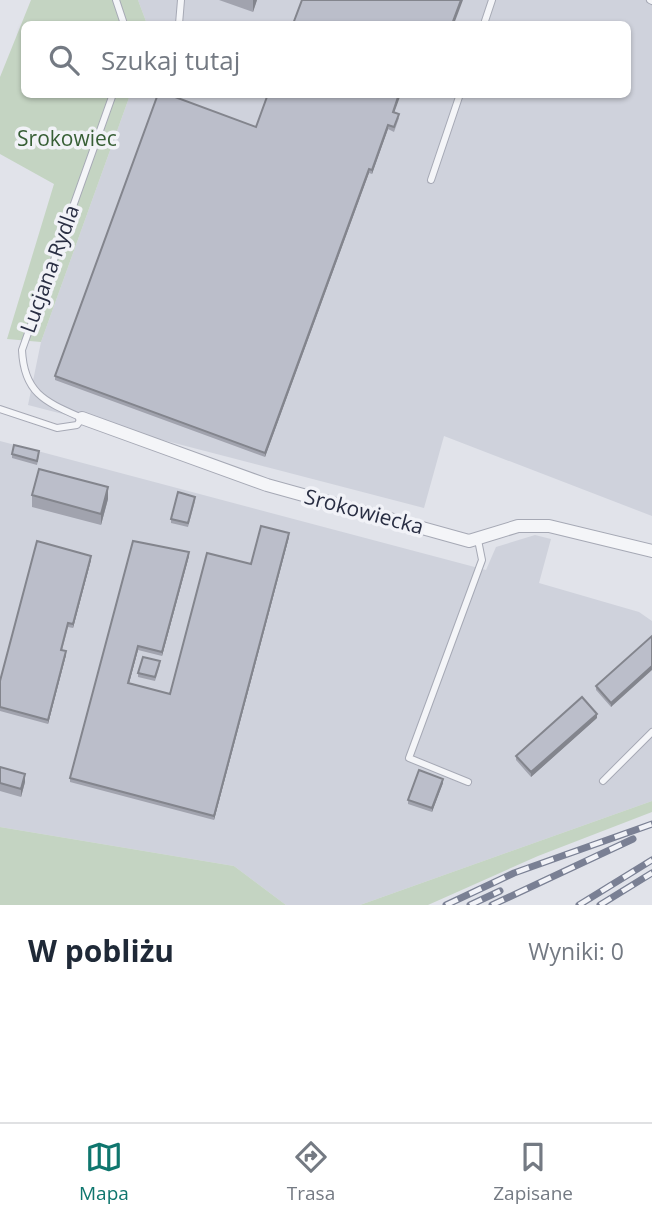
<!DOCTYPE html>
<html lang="pl">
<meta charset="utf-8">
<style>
:root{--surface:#fff;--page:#f2f2f3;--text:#1f2937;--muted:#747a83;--line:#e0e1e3;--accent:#0f766e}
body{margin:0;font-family:"Open Sans",sans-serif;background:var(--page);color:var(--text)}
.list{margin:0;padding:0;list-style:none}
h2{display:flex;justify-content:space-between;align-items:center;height:91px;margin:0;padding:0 28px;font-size:30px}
h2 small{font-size:23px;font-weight:400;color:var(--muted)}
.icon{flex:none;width:38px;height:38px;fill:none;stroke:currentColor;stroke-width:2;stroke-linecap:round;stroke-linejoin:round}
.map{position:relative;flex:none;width:652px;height:905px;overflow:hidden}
.search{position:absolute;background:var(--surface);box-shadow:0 2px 5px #0004;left:21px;right:21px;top:21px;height:77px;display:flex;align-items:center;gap:18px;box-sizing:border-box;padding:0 24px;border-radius:10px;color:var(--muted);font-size:26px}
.sheet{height:217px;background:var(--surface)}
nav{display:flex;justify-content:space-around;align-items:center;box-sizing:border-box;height:98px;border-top:2px solid var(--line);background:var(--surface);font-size:19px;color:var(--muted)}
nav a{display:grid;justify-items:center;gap:4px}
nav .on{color:var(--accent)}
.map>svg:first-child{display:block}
.built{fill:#cfd2dc}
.green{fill:#c4d4c2}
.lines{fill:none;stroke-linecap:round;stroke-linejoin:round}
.service-casing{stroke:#a6a9b5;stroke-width:8}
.minor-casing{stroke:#a6a9b5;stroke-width:14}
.service{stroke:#f4f5f8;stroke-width:6}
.minor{stroke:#f4f5f8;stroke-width:12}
.rail-casing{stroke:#7a8094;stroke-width:7}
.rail{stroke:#f1f2f7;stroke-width:4.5;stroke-dasharray:13;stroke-linecap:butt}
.wall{fill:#a1a3ae}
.shaded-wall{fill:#83858d}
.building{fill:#bbbeca;stroke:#83858d;stroke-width:2}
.labels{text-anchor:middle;stroke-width:7;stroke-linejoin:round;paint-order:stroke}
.park-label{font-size:21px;fill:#375f35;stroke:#f1f2f7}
.street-label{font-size:21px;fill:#292e43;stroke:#f1f2f7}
</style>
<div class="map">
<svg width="652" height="905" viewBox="0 0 652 905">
<rect width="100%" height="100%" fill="#e1e3ea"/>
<!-- built -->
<path class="built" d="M138,0H652V516L444,436L424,508L28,405L41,342L130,95L628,94V24H147Z
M0,441L486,570L496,547L535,535L551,539L539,583L639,612L652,621V801L360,905H286L234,866L0,827Z"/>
<!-- green -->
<path class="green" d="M31,0H138L147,24H24V94L130,95L41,342L7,339L54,184L0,154V77Z
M652,801V812L538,856L428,905H360Z
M0,827L234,866L286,905H0Z"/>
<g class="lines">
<!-- service casing -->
<g class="service-casing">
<path id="service" d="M116,0L124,24
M650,0L652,1
M179,24L181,0
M484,24L492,0
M431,180L460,94
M0,409L57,428L77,425L82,418C46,402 24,394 22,350L113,94
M603,781L652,732
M468,782L409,758L482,560L478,540"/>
</g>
<!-- minor casing -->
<g class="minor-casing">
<path id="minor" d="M82,418L267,485L469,541L518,526H549L652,551"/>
</g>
<!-- service -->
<use href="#service" class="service"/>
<!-- minor -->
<use href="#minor" class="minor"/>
<!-- rail casing -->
<g class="rail-casing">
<path id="rail" d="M446,905L514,873L652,824
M470,905L500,891
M492,905L633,839
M579,905L652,860
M600,905L652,873"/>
</g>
<!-- rail -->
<use href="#rail" class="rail"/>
</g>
<!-- wall -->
<path class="wall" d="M219,0H257L253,12Z
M394,113L399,118L394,132L388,129L372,174L369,173L265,457L55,380V376L256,127Z
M12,454L39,455L37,465L12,458Z
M32,495L108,499L101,525L32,507Z
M195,501L188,527L171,523V519Z
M289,537L214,820L70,782V778L133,541L189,556L162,656L138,650L129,683L170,694L251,564Z
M91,560L73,628L68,627L62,650L66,655L48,724L0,711V681Z
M652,636L611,707L596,690V686Z
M160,665L155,681L138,677V673Z
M597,718L531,777L516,760V756Z
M0,767L25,782L21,797L0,791Z
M443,783L432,812L408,804V800Z"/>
<!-- shaded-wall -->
<path class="shaded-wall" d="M253,0H257L253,12Z
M461,0H463L454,24H452Z
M399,94H401L393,116V112Z
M388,125V129L372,174V170Z
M369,169V173L265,457V453Z
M108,487V499L101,525V514Z
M289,533V537L214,820V816Z
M189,552V556L162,656V652Z
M91,556V560L73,628V624Z
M138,646V650L128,687V683Z
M66,651V655L48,724V720Z
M652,666V670L611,707V703Z
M597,714V718L531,777V772Z
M25,774V782L21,797V789Z
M443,779V783L432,812V808Z"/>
<!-- building -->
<path class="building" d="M302,0H461L452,24H293Z
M158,94H167L256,127L268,94H399L393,112L399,114L394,127L388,125L372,170L369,169L265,453L55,376Z
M14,445L39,451L37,461L12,454Z
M39,469L108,487L101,514L32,495Z
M178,492L195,497L188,523L171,519Z
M261,526L289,533L214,816L70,778L133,541L189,552L162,652L138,646L128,683L170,694L207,553L251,564Z
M37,541L91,556L73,624L68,623L61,650L66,651L48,720L0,707V681Z
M652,636V666L611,703L596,686Z
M143,657L160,661L155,677L138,673Z
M582,697L597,714L531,772L516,756Z
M0,767L25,774L21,789L0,783Z
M419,770L443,779L432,808L408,800Z"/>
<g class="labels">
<!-- park labels -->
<g class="park-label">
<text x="67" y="146">Srokowiec</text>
</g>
<!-- street labels -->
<g class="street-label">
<text transform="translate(50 269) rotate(-70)" y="7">Lucjana Rydla</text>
<text transform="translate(364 512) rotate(15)" y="7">Srokowiecka</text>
</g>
</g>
</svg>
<div class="search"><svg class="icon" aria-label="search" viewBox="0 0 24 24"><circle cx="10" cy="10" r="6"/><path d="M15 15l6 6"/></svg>Szukaj tutaj</div>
</div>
<section class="sheet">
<h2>W pobliżu<small>Wyniki: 0</small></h2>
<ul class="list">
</ul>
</section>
<nav>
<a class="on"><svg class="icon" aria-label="map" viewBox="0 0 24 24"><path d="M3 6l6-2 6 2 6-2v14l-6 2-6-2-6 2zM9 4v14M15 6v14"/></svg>Mapa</a>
<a><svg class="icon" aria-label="directions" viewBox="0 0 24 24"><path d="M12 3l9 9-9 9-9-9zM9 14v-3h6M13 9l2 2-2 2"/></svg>Trasa</a>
<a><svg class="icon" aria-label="saved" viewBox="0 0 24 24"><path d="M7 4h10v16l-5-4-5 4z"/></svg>Zapisane</a>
</nav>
